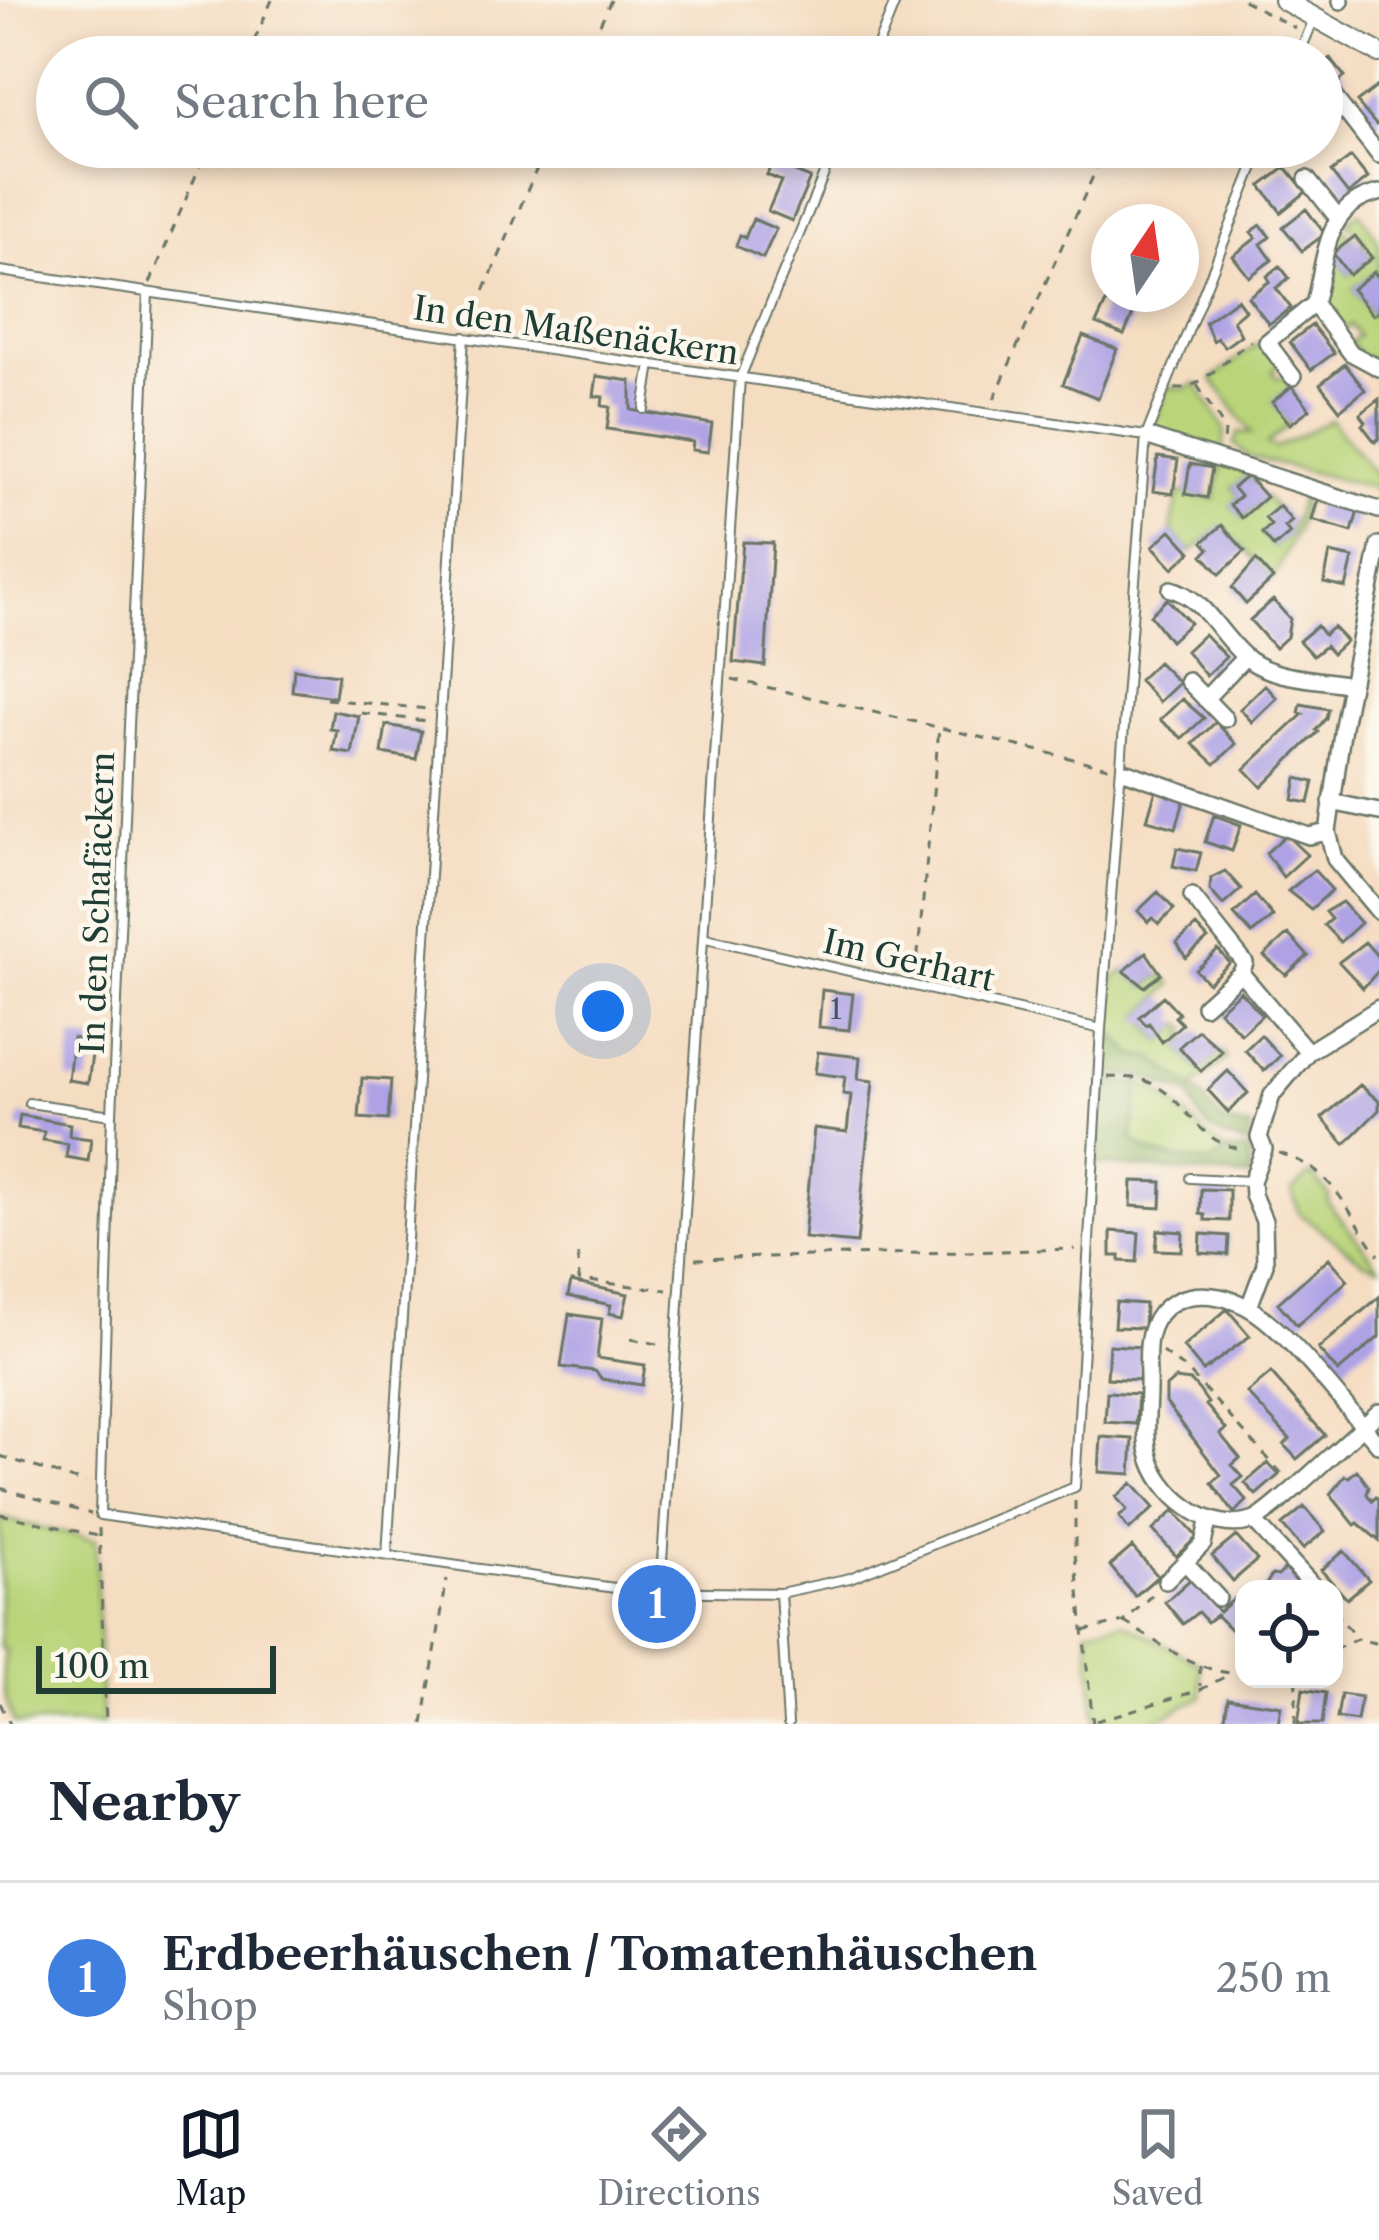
<!DOCTYPE html>
<meta charset="utf-8">
<style>
:root{--surface:#fff;--page:#f6f6f7;--text:#1f2937;--muted:#747a83;--line:#e0e1e3;--accent:#111827}
body{margin:0;font-family:"Libre Caslon Text",serif;background:var(--page);color:var(--text)}
.controls{position:absolute;right:36px;bottom:36px;display:grid;overflow:hidden;border-radius:24px;box-shadow:0 6px 18px #0003}
.controls button{width:108px;height:108px;display:grid;place-items:center;padding:0;border:0;border-bottom:3px solid var(--line);background:var(--surface);color:var(--text);font:60px sans-serif}
.compass{position:absolute;left:1091px;top:204px;width:108px;height:108px;border-radius:50%;background:var(--surface);box-shadow:0 6px 18px #0003;rotate:13deg}
.scale{position:absolute;left:36px;bottom:30px;width:240px;box-sizing:border-box;padding-left:12px;border:6px solid #1f3d34;border-top:0;font-size:33px;line-height:42px;white-space:nowrap;color:#1f3d34;-webkit-text-stroke:9px #fbf7ec;paint-order:stroke}
.you{position:absolute;left:603px;top:1011px;width:42px;height:42px;margin:-30px;border:9px solid #fff;border-radius:50%;background:#1a73e8;box-shadow:0 0 0 18px #1a73e833}
.badge{display:grid;place-items:center;width:78px;height:78px;border-radius:50%;background:var(--accent);color:#fff;font-size:39px;font-weight:700}
.pin{position:absolute;translate:-50% -50%;border:6px solid #fff;box-shadow:0 3px 12px #0006}
.list{margin:0;padding:0;list-style:none}
h2{display:flex;justify-content:space-between;align-items:center;height:156px;margin:0;padding:0 48px;font-size:51px}
h2 small{font-size:39px;font-weight:400;color:var(--muted)}
.list li{display:grid;grid-template-columns:78px 1fr auto;gap:36px;align-items:center;box-sizing:border-box;height:192px;padding:0 48px;border-top:3px solid var(--line)}
.list b{display:block;font-size:45px;white-space:nowrap}
.list p{margin:0;font-size:39px;white-space:nowrap;color:var(--muted)}
.list em{font-size:39px;font-style:normal;color:var(--muted)}
.icon{flex:none;width:66px;height:66px;fill:none;stroke:currentColor;stroke-width:2;stroke-linecap:round;stroke-linejoin:round}
.map{position:relative;flex:none;width:1379px;height:1724px;overflow:hidden}
.search{position:absolute;background:var(--surface);box-shadow:0 6px 18px #0003;left:36px;right:36px;top:36px;height:132px;display:flex;align-items:center;gap:30px;box-sizing:border-box;padding:0 42px;border-radius:66px;color:var(--muted);font-size:45px}
.sheet{height:348px;background:var(--surface)}
nav{display:flex;justify-content:space-around;align-items:center;box-sizing:border-box;height:168px;border-top:3px solid var(--line);background:var(--surface);font-size:33px;color:var(--muted)}
nav a{display:grid;justify-items:center;gap:6px}
nav .on{color:var(--accent)}
.map>svg:first-child{display:block}
.green{fill:#bad47a;stroke:#6c8857;stroke-width:3}
.forest{fill:#93b66a;stroke:#597a4f;stroke-width:3}
.building{fill:#aea2e5}
.lines{fill:none;stroke-linecap:round;stroke-linejoin:round}
.service-casing{stroke:#6a7566;stroke-width:12}
.minor-casing{stroke:#6a7566;stroke-width:20}
.tertiary-casing{stroke:#6a7566;stroke-width:22}
.path{stroke:#6a7566;stroke-width:3;stroke-dasharray:9 9;stroke-linecap:butt}
.service{stroke:#fff;stroke-width:8}
.minor{stroke:#fff;stroke-width:15}
.tertiary{stroke:#fff;stroke-width:18}
.labels{text-anchor:middle;stroke-width:9;stroke-linejoin:round;paint-order:stroke}
.number-label{font-size:27px;fill:#435660}
.street-label{font-size:33px;fill:#1f3d34;stroke:#fbf7ec}
</style>
<div class="map">
<svg width="1379" height="1724" viewBox="0 0 1379 1724">
<rect width="100%" height="100%" fill="#fbf7ec"/>
<filter id="ink" filterUnits="userSpaceOnUse"><feTurbulence type="fractalNoise" baseFrequency=".00833" numOctaves="2"/><feDisplacementMap in="SourceGraphic" scale="24" xChannelSelector="R" yChannelSelector="G"/><feConvolveMatrix kernelMatrix="1 2 1 2 8 2 1 2 1" color-interpolation-filters="sRGB"/></filter>
<filter id="wash" filterUnits="userSpaceOnUse"><feTurbulence type="fractalNoise" baseFrequency=".004" numOctaves="4" result="noise"/><feDisplacementMap in="SourceGraphic" scale="48" xChannelSelector="R" yChannelSelector="G"/><feGaussianBlur stdDeviation="2.7" result="paint"/><feColorMatrix in="noise" values="0 0 0 0 0 0 0 0 0 0 0 0 0 0 0 0 0 1.4 0 .05"/><feComposite in="paint" operator="in"/></filter>
<g filter="url(#wash)">
<rect width="100%" height="100%" fill="#f5ddc2"/>
<!-- green -->
<path class="green" d="M1360,212L1379,242V278L1374,272L1353,289L1372,315L1379,311V360L1361,357L1350,342L1359,336L1350,325L1340,332L1319,305L1340,225L1352,238L1333,253L1349,275L1372,258L1362,245L1365,241L1347,222Z
M1256,345L1268,347L1280,363L1273,372L1279,379L1284,377L1292,386L1273,402L1290,424L1267,444L1275,448L1331,420L1379,479V489L1249,457L1234,444L1239,432L1252,433L1212,379Z
M1196,383L1225,429L1222,453L1152,429L1168,387L1186,389Z
M1222,463L1259,474L1255,484L1247,476L1233,488L1240,496L1231,505L1243,518L1266,497L1276,509L1271,525L1262,534L1274,547L1290,533L1287,529L1292,526L1302,491L1306,492L1297,529L1273,579L1222,526L1191,552L1171,530L1179,493L1215,499Z
M1124,971L1146,987L1161,974L1172,984L1140,1016L1162,1042L1183,1023L1188,1029L1183,1034L1188,1039L1179,1047L1200,1071L1222,1051L1227,1058L1192,1088L1153,1058L1135,1056L1110,1031L1113,980Z
M1140,1083C1176,1095 1195,1132 1227,1151L1210,1163C1184,1159 1149,1160 1132,1138Z
M1311,1174L1329,1195L1328,1203L1379,1266L1364,1262L1299,1213L1292,1191Z
M0,1518L95,1540L102,1724H15C4,1700 0,1674 6,1650L0,1648Z
M1124,1622L1200,1664L1202,1697L1147,1724H1096L1088,1629Z"/>
<!-- forest -->
<path class="forest" d="M1110,1031L1135,1056L1153,1058L1197,1091L1224,1123L1251,1128L1248,1145C1216,1138 1198,1126 1190,1094L1141,1076L1105,1074Z
M1103,1080L1140,1083L1132,1138C1148,1160 1184,1159 1210,1163L1227,1151H1251L1250,1177L1096,1164Z"/>
<g id="blocks">
<!-- building -->
<path class="building" d="M1330,58L1345,77L1322,95V64Z
M1379,85V123L1376,125L1357,102Z
M1351,157L1368,178L1348,194L1331,172Z
M772,162L810,178L792,221L768,211L781,181L767,175Z
M1286,167L1306,192L1281,212L1261,186Z
M1306,209L1325,234L1302,251L1283,227Z
M753,219L776,229L763,258L736,246L740,235L745,238Z
M1261,225L1270,237L1261,244L1272,260L1249,277L1233,256L1256,238L1251,232Z
M1355,236L1372,258L1349,275L1333,253Z
M1280,266L1289,278L1276,288L1291,308L1269,324L1248,297L1270,281L1267,276Z
M1374,272L1379,278V311L1373,315L1352,289Z
M1110,294L1137,305L1124,335L1096,324Z
M1237,299L1245,310L1233,320L1241,335L1225,347L1217,338L1213,341L1205,322Z
M1312,325L1334,353L1311,370L1290,342Z
M1083,336L1117,349L1098,398L1063,384Z
M1345,364L1365,390L1340,410L1320,384Z
M597,376L631,381V410L712,424L708,452L692,450L693,442L607,429L610,407L602,406L603,397L594,396Z
M1292,386L1310,409L1290,424L1272,402Z
M1379,399V438L1375,442L1362,425L1366,422L1360,414Z
M1158,457L1178,460L1173,494L1153,491Z
M1190,464L1212,468L1207,498L1185,494Z
M1247,476L1266,497L1242,518L1230,505L1240,496L1233,488Z
M1318,499L1358,511L1352,532L1312,520Z
M1279,506L1292,521L1285,527L1290,533L1274,547L1262,533L1271,525L1265,518Z
M1222,525L1245,551L1220,574L1203,555L1209,549L1203,542Z
M1171,530L1191,552L1173,568L1153,546Z
M743,542L773,543L765,666L733,662Z
M1330,553L1353,558L1346,588L1324,583Z
M1256,560L1273,579L1246,604L1232,588Z
M1167,599L1190,623L1170,641L1150,615Z
M1273,600L1290,619L1287,637L1275,648L1250,620Z
M1317,626L1324,635L1333,627L1346,641L1332,654L1325,646L1313,656L1299,641Z
M1204,634L1226,657L1206,676L1186,651Z
M1158,662L1179,683L1159,702L1139,680Z
M294,669L338,675L335,697L292,691Z
M1265,685L1277,698L1252,722L1240,709Z
M1182,699L1204,718L1182,738L1160,720Z
M1301,704L1328,709L1326,718L1316,730L1318,732L1262,787L1245,769L1303,714L1299,713Z
M333,711L359,716L352,754L333,751L337,730L330,729Z
M1216,722L1236,744L1215,764L1193,744Z
M386,725L421,731L416,759L382,753Z
M1297,778L1314,782L1309,803L1293,800Z
M1156,790L1185,798L1176,828L1147,820Z
M1214,815L1241,825L1232,851L1205,842Z
M1286,835L1307,855L1283,877L1266,853Z
M1177,848L1201,853L1196,871L1173,866Z
M1314,870L1332,890L1311,909L1288,891Z
M1225,871L1241,889L1223,905L1210,890L1211,878Z
M1158,892L1174,909L1159,924L1153,918L1148,922L1138,911Z
M1255,895L1273,916L1252,934L1234,914Z
M1342,902L1361,923L1340,942L1324,925L1331,919L1325,912Z
M1196,926L1208,939L1186,958L1177,943Z
M1288,934L1308,956L1286,975L1264,956Z
M1365,942L1379,958V970L1363,988L1339,962Z
M1218,950L1230,963L1208,983L1196,970Z
M1146,952L1161,974L1145,987L1124,971Z
M822,990L853,994L849,1030L819,1027Z
M1240,991L1262,1015L1241,1034L1219,1010Z
M1163,996L1179,1013L1175,1017L1182,1024L1162,1042L1149,1023L1146,1025L1139,1017Z
M1198,1030L1222,1051L1201,1071L1179,1047Z
M1261,1035L1280,1056L1264,1071L1245,1050Z
M73,1038L94,1041L88,1083L68,1080Z
M818,1052L860,1057L858,1079L873,1081L857,1243L804,1238L814,1128L847,1132L851,1095L843,1094L845,1077L815,1073Z
M1228,1071L1248,1093L1228,1112L1208,1090Z
M362,1078L391,1080L388,1120L359,1118Z
M1360,1085L1379,1101V1110L1345,1144L1322,1118Z
M20,1115L70,1124L69,1136L91,1139L88,1161L66,1157L68,1144L43,1140L44,1132L18,1128Z
M1132,1181L1162,1182L1161,1208L1131,1206Z
M1201,1189L1229,1190V1221L1205,1220V1215L1200,1214Z
M1158,1230L1183,1232L1182,1251L1156,1250Z
M1111,1231L1139,1233L1137,1262L1120,1261V1256H1111Z
M1201,1234L1229,1236L1228,1255L1200,1253Z
M1329,1258L1348,1280L1297,1325L1278,1303Z
M571,1282L628,1294L623,1316L609,1313L611,1305L568,1296Z
M1379,1297V1337L1338,1372L1318,1349Z
M1116,1302L1145,1304L1144,1328L1114,1327Z
M1227,1309L1250,1336L1203,1371L1183,1347Z
M569,1314L602,1319L597,1358L645,1365L642,1385L602,1379L595,1371L561,1367Z
M1109,1345L1141,1347L1139,1380L1107,1378Z
M1271,1373L1325,1435L1297,1459L1284,1445L1290,1439L1247,1393Z
M1175,1379L1191,1381L1199,1390L1208,1403L1206,1405L1226,1429L1220,1434L1240,1458L1232,1465L1243,1477L1233,1485L1247,1501L1234,1513L1212,1483L1221,1475L1166,1403V1387Z
M1107,1392L1138,1394L1136,1424L1105,1422Z
M1101,1437L1133,1439L1131,1474L1099,1472Z
M1268,1463L1279,1475L1256,1495L1245,1483Z
M1357,1470L1369,1487L1367,1494L1372,1501L1376,1497L1379,1500V1541L1358,1523L1355,1525L1330,1494L1345,1476L1349,1477Z
M1132,1483L1154,1508L1129,1530L1119,1517L1127,1510L1116,1497Z
M1304,1507L1325,1531L1303,1549L1282,1525Z
M1174,1511L1197,1537L1176,1556L1153,1530Z
M1236,1536L1257,1560L1233,1581L1212,1556Z
M1132,1547L1158,1576L1135,1596L1110,1566Z
M1344,1551L1369,1580L1347,1599L1321,1570Z
M1285,1569L1302,1589H1263L1272,1575L1278,1576Z
M1191,1579L1219,1612L1234,1599L1238,1603L1244,1598V1624L1234,1633L1216,1615L1207,1622L1198,1612L1183,1624L1165,1602Z
M1303,1689L1326,1693L1322,1724H1298Z
M1341,1694L1361,1697L1357,1721L1337,1718Z
M1228,1698L1281,1706L1278,1724H1224Z"/>
</g>
</g>
<g filter="url(#ink)">
<use href="#blocks" fill-opacity="0" stroke="#6a7566" stroke-width="3"/>
<g class="lines">
<!-- service casing -->
<g class="service-casing">
<path id="service" d="M873,57L896,0
M1298,57L1314,19
M0,271L1146,436
M148,293L112,1115L100,1515L636,1591L780,1593L850,1578L1075,1487L1101,1029L1146,436L1262,147
M644,409L651,364
M706,938L1101,1029
M29,1103L112,1115
M1190,1178L1251,1181
M387,1555L464,337
M660,1592L740,378L835,147
M780,1593L788,1724"/>
</g>
<!-- minor casing -->
<g class="minor-casing">
<path id="minor" d="M1341,1V0
M1331,93L1379,155
M1307,179L1337,217
M1379,193C1324,205 1327,256 1314,304L1351,353L1379,368
M1293,377L1267,342L1314,304
M1152,438L1379,510
M1379,545L1343,726L1328,832L1335,859L1379,912
M1171,589C1206,598 1221,639 1249,660C1277,680 1318,678 1351,685
M1188,681L1225,719
M1205,699L1245,657
M1127,772L1309,836L1328,832
M1331,802L1379,812
M1192,896L1245,963L1241,973L1308,1052
M1204,1006L1241,973
M1249,1307L1265,1264L1264,1221L1253,1195L1252,1181L1264,1149L1259,1137L1272,1095L1308,1052L1379,1008
M1379,1412L1363,1427C1343,1443 1269,1516 1252,1521C1209,1535 1158,1494 1149,1453C1144,1432 1148,1410 1148,1389C1149,1372 1145,1351 1150,1334C1162,1289 1212,1288 1247,1307C1286,1327 1348,1410 1379,1445
M1254,1521L1316,1589
M1185,1562L1218,1598
M1166,1581L1203,1544L1208,1522"/>
</g>
<!-- tertiary casing -->
<g class="tertiary-casing">
<path id="tertiary" d="M1283,0L1379,53"/>
</g>
<!-- path -->
<path class="path" d="M1243,0L1295,28
M247,57L272,0
M585,57L611,0
M150,283L208,147
M470,324L546,147
M1197,385L1225,429L1224,445
M1175,389C1202,390 1229,354 1251,341
M994,399L1106,147
M732,679L1108,767
M326,699L428,709
M361,713L425,721
M916,975L939,728
M1108,1077C1120,1078 1134,1076 1146,1081C1188,1097 1197,1147 1246,1149
M1279,1153C1337,1171 1345,1210 1379,1255
M578,1255L579,1280L667,1290
M695,1259L1075,1249
M631,1339L663,1345
M1162,1352L1189,1372L1285,1477
M0,1456L86,1483
M0,1488L91,1514
M1075,1501V1554L1093,1724
M0,1514L98,1536
M99,1528L106,1724
M1334,1610L1356,1638
M1124,1622C1158,1642 1203,1677 1244,1673
M1083,1631L1124,1622L1156,1591
M1334,1650L1357,1639L1379,1644
M1200,1665V1686
M0,1703L10,1724
M1096,1721L1200,1690L1230,1674
M423,1724L447,1579
M1295,1724L1297,1679"/>
<!-- service -->
<use href="#service" class="service"/>
<!-- minor -->
<use href="#minor" class="minor"/>
<!-- tertiary -->
<use href="#tertiary" class="tertiary"/>
</g>
</g>
<g class="labels">
<!-- number labels -->
<g class="number-label">
<text x="836" y="1019">1</text>
</g>
<!-- street labels -->
<g class="street-label">
<text transform="translate(576 330) rotate(8)" y="12">In den Maßenäckern</text>
<text transform="translate(97 903) rotate(-88)" y="12">In den Schafäckern</text>
<text transform="translate(909 960) rotate(13)" y="12">Im Gerhart</text>
</g>
</g>
</svg>
<div class="controls">
<button><svg class="icon" aria-label="locate" viewBox="0 0 24 24"><circle cx="12" cy="12" r="6"/><path d="M12 2v4M12 18v4M2 12h4M18 12h4"/></svg></button>
</div>
<svg class="compass" viewBox="-18 -18 36 36"><path d="M0-13l5 13h-10z" fill="#e53935"/><path d="M0 13l5-13h-10z" fill="#747a83"/></svg>
<div class="scale">100 m</div>
<div class="you"></div>
<div class="pin badge" style="left:657px;top:1604px;background:#3f7fe0">1</div>
<div class="search"><svg class="icon" aria-label="search" viewBox="0 0 24 24"><circle cx="10" cy="10" r="6"/><path d="M15 15l6 6"/></svg>Search here</div>
</div>
<section class="sheet">
<h2>Nearby<small></small></h2>
<ul class="list">
<li><span class="badge" style="background:#3f7fe0">1</span><div><b>Erdbeerhäuschen / Tomatenhäuschen</b><p>Shop</p></div><em>250 m</em></li>
</ul>
</section>
<nav>
<a class="on"><svg class="icon" aria-label="map" viewBox="0 0 24 24"><path d="M3 6l6-2 6 2 6-2v14l-6 2-6-2-6 2zM9 4v14M15 6v14"/></svg>Map</a>
<a><svg class="icon" aria-label="directions" viewBox="0 0 24 24"><path d="M12 3l9 9-9 9-9-9zM9 14v-3h6M13 9l2 2-2 2"/></svg>Directions</a>
<a><svg class="icon" aria-label="saved" viewBox="0 0 24 24"><path d="M7 4h10v16l-5-4-5 4z"/></svg>Saved</a>
</nav>
